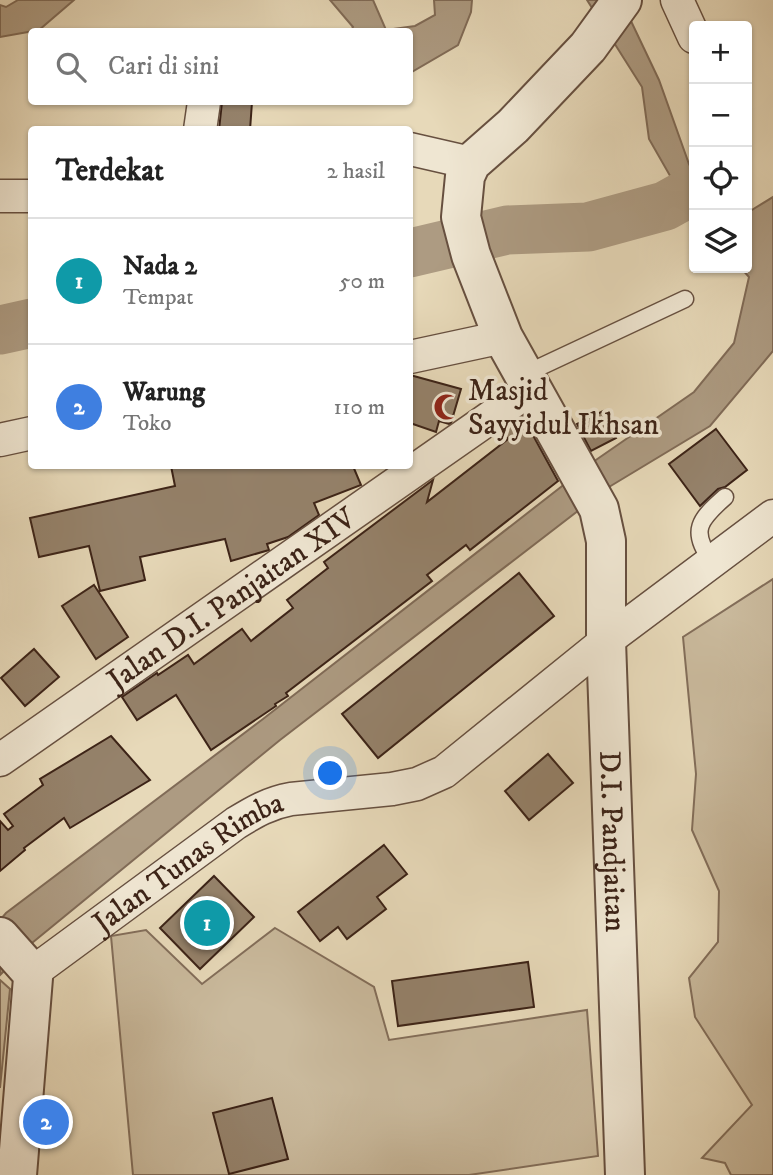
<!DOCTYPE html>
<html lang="id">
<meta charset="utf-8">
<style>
:root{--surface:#fff;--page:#f2f2f2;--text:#222;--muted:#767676;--line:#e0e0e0;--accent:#8f2418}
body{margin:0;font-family:"IM FELL DW Pica",serif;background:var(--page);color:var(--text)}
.controls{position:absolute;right:21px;top:21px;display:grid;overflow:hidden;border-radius:7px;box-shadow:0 2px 5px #0004}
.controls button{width:63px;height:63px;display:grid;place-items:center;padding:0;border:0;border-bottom:2px solid var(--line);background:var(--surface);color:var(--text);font:35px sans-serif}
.you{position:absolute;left:331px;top:774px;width:24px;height:24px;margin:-18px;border:5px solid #fff;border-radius:50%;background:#1a73e8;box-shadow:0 0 0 10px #1a73e833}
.badge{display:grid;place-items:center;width:46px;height:46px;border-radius:50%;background:var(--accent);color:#fff;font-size:23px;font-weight:700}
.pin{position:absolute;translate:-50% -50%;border:4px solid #fff;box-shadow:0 2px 7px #0006}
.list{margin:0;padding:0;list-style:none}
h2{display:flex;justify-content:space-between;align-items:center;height:91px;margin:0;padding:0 28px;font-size:30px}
h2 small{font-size:23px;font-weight:400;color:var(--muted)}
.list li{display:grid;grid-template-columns:46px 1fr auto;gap:21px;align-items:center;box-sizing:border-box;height:126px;padding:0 28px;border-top:2px solid var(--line)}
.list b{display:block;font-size:26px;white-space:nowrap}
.list p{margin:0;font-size:23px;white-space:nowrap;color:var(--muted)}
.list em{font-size:23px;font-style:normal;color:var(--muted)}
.icon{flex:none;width:38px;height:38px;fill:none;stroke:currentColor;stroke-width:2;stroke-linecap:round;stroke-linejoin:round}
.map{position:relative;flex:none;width:773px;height:1175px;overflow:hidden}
.search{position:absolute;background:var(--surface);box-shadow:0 2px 5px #0004;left:28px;top:28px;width:385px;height:77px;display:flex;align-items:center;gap:18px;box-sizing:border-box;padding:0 24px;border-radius:7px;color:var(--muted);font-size:26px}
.panel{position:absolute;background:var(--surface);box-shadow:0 2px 5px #0004;left:28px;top:126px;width:385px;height:343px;border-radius:7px}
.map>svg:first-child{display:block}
.green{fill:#caba9d;stroke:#836e5a;stroke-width:2}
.water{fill:#ad9b82;stroke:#806b57;stroke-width:2}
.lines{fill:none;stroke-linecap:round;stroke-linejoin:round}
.river{stroke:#ad9b82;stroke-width:49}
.building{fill:#95826b;stroke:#3c2317;stroke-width:2}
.service-casing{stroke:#675040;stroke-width:19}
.minor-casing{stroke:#675040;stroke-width:35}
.tertiary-casing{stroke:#675040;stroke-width:42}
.service{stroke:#efe6d2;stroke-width:16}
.minor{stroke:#efe6d2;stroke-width:32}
.tertiary{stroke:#efe6d2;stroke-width:38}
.labels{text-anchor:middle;stroke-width:7;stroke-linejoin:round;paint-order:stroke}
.poi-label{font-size:30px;fill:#3c2317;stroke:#efe6d2;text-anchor:start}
.street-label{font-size:30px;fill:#3c2317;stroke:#efe6d2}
</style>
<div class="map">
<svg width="773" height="1175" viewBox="0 0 773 1175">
<rect width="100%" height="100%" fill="#e7d9b9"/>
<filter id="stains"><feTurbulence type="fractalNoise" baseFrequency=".00286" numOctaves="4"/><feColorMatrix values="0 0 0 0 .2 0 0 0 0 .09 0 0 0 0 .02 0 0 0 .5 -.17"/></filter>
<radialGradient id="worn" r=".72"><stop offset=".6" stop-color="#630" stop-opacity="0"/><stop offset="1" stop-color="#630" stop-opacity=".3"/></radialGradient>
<!-- green -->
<path class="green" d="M773,579V1175H731L725,1163L702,1158L752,1105L695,1017L689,978L718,942L719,891L692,830L696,774L683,637Z
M275,928L374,987L389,1040L587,1010L598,1156L469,1175H133L111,936L146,930L202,984Z
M0,980L10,989L0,1088Z"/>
<!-- water -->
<path class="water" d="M18,0H74L39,30L0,37V5L6,7Z
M330,0H373L386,30L415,26L435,15L434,0H472L471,12L458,45L410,73V32L351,31L353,27Z
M587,0H621L659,80L689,164L694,173V213L685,202L649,139L642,87Z
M773,197V351L710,426L609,487L280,740L32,943L0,975V920L6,913L263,719L593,462L694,392L734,343L749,277L741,268H747V213Z"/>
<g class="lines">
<!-- river -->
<path class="river" d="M410,253L507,230L588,227L665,206L692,191
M0,330L32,323"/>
</g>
<!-- building -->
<path class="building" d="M222,102H252L250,130H219Z
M410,375L461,389L451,423L449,424L439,421L436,432L410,423Z
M603,411L616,438L591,451L577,424Z
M523,417L558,481L470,550L466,545L427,575L432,581L286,693L288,696L275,704L276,706L211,750L176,695L137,720L122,697L157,673L158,675L188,655L194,664L242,629L251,641L293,608L287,600L328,568L324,562L433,480L427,502L508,439L502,431Z
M716,429L747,470L725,487L718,489L700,506L669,464Z
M171,466H353L361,485L314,503L319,515L288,537L267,544L269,550L231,561L225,539L140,557L145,580L100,591L89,546L39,557L30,518L175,486Z
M519,573L554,616L378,758L342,714Z
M94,585L128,637L96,659L62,606Z
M34,649L59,677L25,706L1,678Z
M111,736L150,780L70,828L64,818L24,848L25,850L0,871V821L8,830L13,826L4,814L43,785L40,779Z
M548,754L573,783L529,820L505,791Z
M384,845L407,874L377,897L386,909L347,939L338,927L320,941L298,912Z
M214,876L254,917L200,969L160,928Z
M528,962L534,1007L398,1026L392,981Z
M272,1098L288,1159L229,1174L213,1113Z"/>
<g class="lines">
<!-- service casing -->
<g class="service-casing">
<path id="service" d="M525,374L685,299
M712,561C689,531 700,519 725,497"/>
</g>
<!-- minor casing -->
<g class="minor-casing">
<g id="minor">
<path d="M677,0L694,37"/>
<path d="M200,130L204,102"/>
<path d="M410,149L471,163"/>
<path d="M0,196H32"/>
<path d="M410,357L503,337"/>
<path d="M0,440L32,433"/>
<path id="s1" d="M0,760L531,389"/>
<path id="s2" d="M32,973L236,823C254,812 269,803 291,799L392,789L417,784L444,772L606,641L773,516"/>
</g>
</g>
<!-- tertiary casing -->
<g class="tertiary-casing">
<g id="tertiary">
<path id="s3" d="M622,0L588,47L513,126L471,163L465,176L461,217L471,255L503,337L599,509L606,541V641L625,1175"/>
<path d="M0,937L32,973L33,978L17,1175"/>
</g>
</g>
<!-- service -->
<use href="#service" class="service"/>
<!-- minor -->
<use href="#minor" class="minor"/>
<!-- tertiary -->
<use href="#tertiary" class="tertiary"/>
</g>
<!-- icons -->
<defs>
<g id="mosque-bare" transform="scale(2.1)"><path d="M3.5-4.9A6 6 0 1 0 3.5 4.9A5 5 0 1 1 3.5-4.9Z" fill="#8f2418" stroke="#efe6d2" stroke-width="2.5" paint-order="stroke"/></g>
</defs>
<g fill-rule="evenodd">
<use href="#mosque-bare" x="447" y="407"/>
</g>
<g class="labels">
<!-- poi labels -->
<g class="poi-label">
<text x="468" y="400">Masjid<tspan x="468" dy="34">Sayyidul Ikhsan</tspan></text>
</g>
<!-- street labels -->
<g class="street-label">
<text dy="10" stroke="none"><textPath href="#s1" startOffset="282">Jalan D.I. Panjaitan XIV</textPath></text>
<text dy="10" stroke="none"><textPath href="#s3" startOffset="936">D.I. Pandjaitan</textPath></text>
<text dy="10" stroke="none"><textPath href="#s2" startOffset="192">Jalan Tunas Rimba</textPath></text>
</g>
</g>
<rect width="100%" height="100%" filter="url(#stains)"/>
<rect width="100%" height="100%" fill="url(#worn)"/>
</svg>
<div class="controls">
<button>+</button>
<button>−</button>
<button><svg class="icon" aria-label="locate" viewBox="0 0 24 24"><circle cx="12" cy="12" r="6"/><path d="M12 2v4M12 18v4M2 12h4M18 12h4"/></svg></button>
<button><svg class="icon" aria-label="layers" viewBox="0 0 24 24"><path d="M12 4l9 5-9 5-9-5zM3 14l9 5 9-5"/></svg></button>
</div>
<div class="you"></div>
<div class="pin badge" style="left:207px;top:923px;background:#0f9aa8">1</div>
<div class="pin badge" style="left:46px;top:1122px;background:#3f7fe0">2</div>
<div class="search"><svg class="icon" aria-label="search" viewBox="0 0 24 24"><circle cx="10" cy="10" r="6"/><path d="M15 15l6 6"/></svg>Cari di sini</div>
<section class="panel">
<h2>Terdekat<small>2 hasil</small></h2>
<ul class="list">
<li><span class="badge" style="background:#0f9aa8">1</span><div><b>Nada 2</b><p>Tempat</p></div><em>50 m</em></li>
<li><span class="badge" style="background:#3f7fe0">2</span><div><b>Warung</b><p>Toko</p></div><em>110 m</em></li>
</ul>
</section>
</div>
